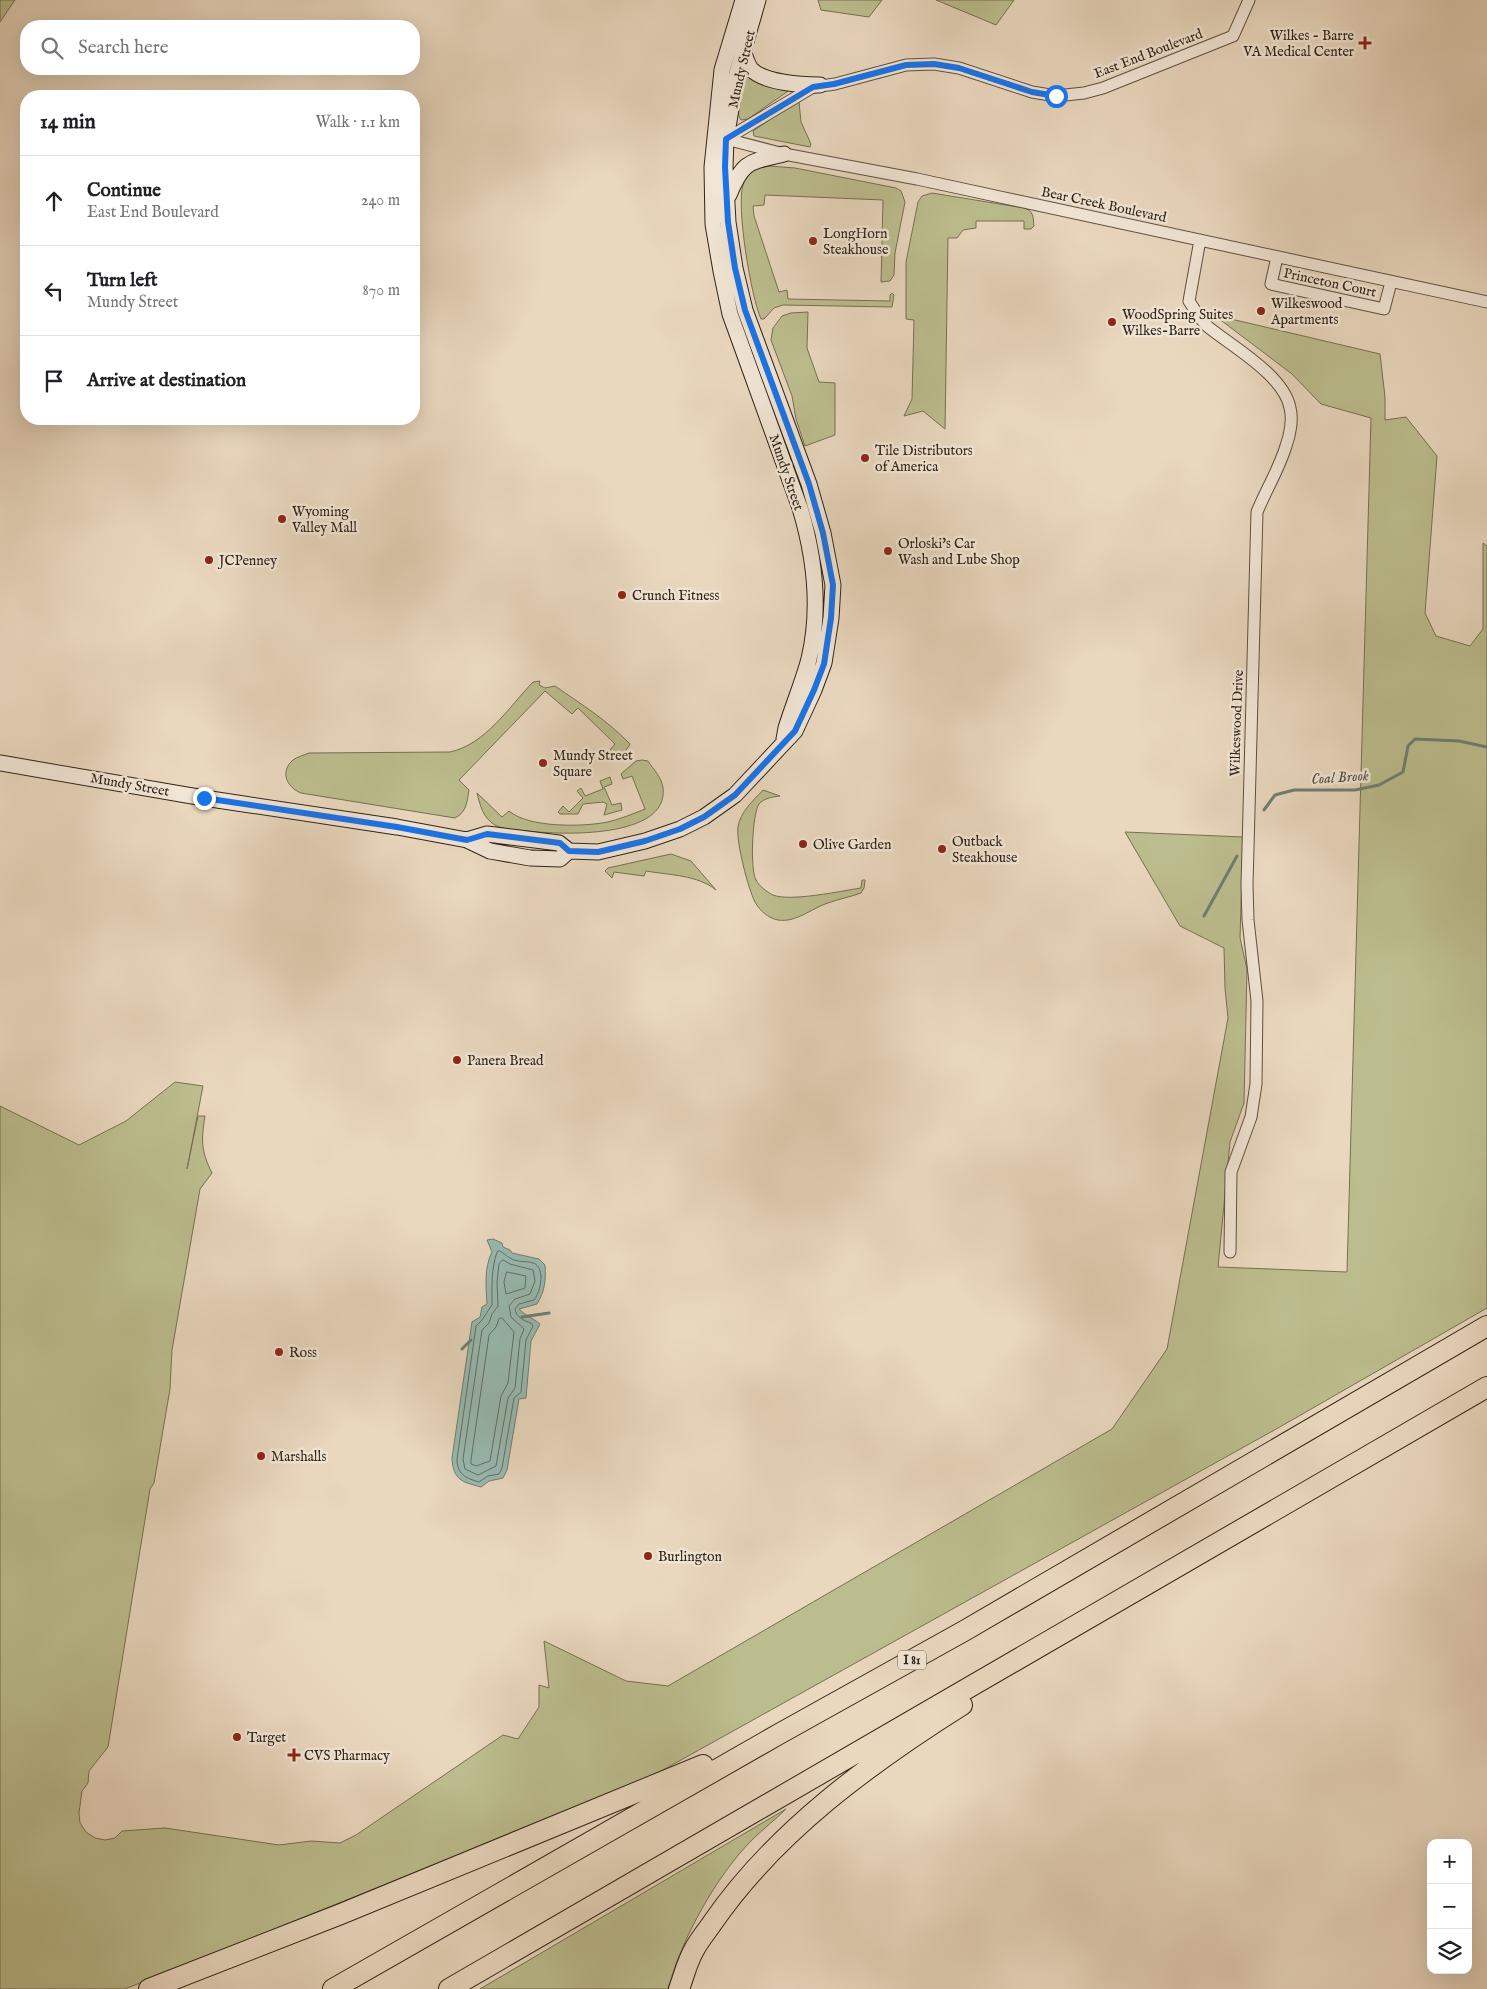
<!DOCTYPE html>
<meta charset="utf-8">
<style>
:root{--surface:#fff;--page:#f6f6f6;--text:#202124;--muted:#757577;--line:#e0e0e0}
body{margin:0;font-family:"IM FELL English",serif;background:var(--page);color:var(--text)}
.controls{position:absolute;right:15px;bottom:15px;display:grid;overflow:hidden;border-radius:10px;box-shadow:0 5px 20px #0002}
.controls button{width:45px;height:45px;display:grid;place-items:center;padding:0;border:0;border-bottom:1px solid var(--line);background:var(--surface);color:var(--text);font:25px sans-serif}
.stop{position:absolute;width:15px;height:15px;margin:-11px;border:4px solid #1a73e8;border-radius:50%;background:#fff}
.stop.end{background:#1a73e8;border-color:#fff;box-shadow:0 1px 5px #0008}
.list{margin:0;padding:0;list-style:none}
h2{display:flex;justify-content:space-between;align-items:center;height:65px;margin:0;padding:0 20px;font-size:21px}
h2 small{font-size:16px;font-weight:400;color:var(--muted)}
.list li{display:grid;grid-template-columns:32px 1fr auto;gap:15px;align-items:center;box-sizing:border-box;height:90px;padding:0 20px;border-top:1px solid var(--line)}
.list b{display:block;font-size:19px;white-space:nowrap}
.list p{margin:0;font-size:16px;white-space:nowrap;color:var(--muted)}
.list em{font-size:16px;font-style:normal;color:var(--muted)}
.icon{flex:none;width:28px;height:28px;fill:none;stroke:currentColor;stroke-width:2;stroke-linecap:round;stroke-linejoin:round}
.map{position:relative;flex:none;width:1487px;height:1989px;overflow:hidden}
.search{position:absolute;background:var(--surface);box-shadow:0 5px 20px #0002;left:20px;top:20px;width:400px;height:55px;display:flex;align-items:center;gap:12px;box-sizing:border-box;padding:0 18px;border-radius:20px;color:var(--muted);font-size:19px}
.panel{position:absolute;background:var(--surface);box-shadow:0 5px 20px #0002;left:20px;top:90px;width:400px;height:335px;border-radius:20px}
.map>svg:first-child{display:block}
.green{fill:#bcbd8e;stroke:#767052}
.water{fill:#97bab1;stroke:#6e7e73}
.lines{fill:none;stroke-linecap:round;stroke-linejoin:round}
.shore{stroke:#646e64;stroke-width:1}
.stream{stroke:#6e7e73;stroke-width:3}
.street-casing{stroke:#5e5041;stroke-width:13}
.secondary-casing{stroke:#302317;stroke-width:17}
.highway-casing{stroke:#302317;stroke-width:22}
.street{stroke:#f1e5d5;stroke-width:11}
.secondary{stroke:#f1e5d5;stroke-width:15}
.highway{stroke:#e9d7be;stroke-width:20}
.route{stroke:#1a73e8;stroke-width:6}
.poi-dot{fill:#8f2418;stroke:#f1e5d5;stroke-width:2}
.labels{text-anchor:middle;stroke-width:5;stroke-linejoin:round;paint-order:stroke}
.shield{fill:#f1e5d5;stroke:#6a5d50;stroke-width:1}
.shield-label{font-size:12px;font-weight:bold;fill:#302317}
.poi-label{font-size:14px;fill:#302317;stroke:#f1e5d5;text-anchor:start}
.street-label{font-size:14px;fill:#302317;stroke:#f1e5d5}
.water-label{font-size:15px;font-style:italic;fill:#4f5045;stroke:#f1e5d5}
</style>
<div class="map">
<svg width="1487" height="1989" viewBox="0 0 1487 1989">
<rect width="100%" height="100%" fill="#e9d7be"/>
<filter id="stains"><feTurbulence type="fractalNoise" baseFrequency=".004" numOctaves="4"/><feColorMatrix values="0 0 0 0 .2 0 0 0 0 .09 0 0 0 0 .02 0 0 0 .5 -.17"/></filter>
<radialGradient id="worn" r=".72"><stop offset=".6" stop-color="#630" stop-opacity="0"/><stop offset="1" stop-color="#630" stop-opacity=".3"/></radialGradient>
<!-- green -->
<path class="green" d="M0,0H15L0,22Z
M818,0H882L869,17L821,10Z
M936,0H1014L996,25Z
M746,72L791,89L748,119L741,120C733,109 742,86 744,74Z
M797,101L799,102L801,122L811,144L810,147L754,136L753,131Z
M769,166L795,168L896,188L901,191L905,202L895,253L894,275L890,281L881,282L883,200L765,195L764,205L753,206L754,216L779,292L787,290L788,299L890,301V295L892,293L894,295L892,307L783,305L774,308L764,319H761C751,297 736,206 743,185C747,172 757,168 769,166Z
M932,193L1024,208C1034,211 1033,217 1034,226L1031,229H1024V221H976V228L963,230L957,238H948L945,429L923,411L904,416L912,399L914,320L906,319V262L918,202L922,196Z
M808,312L807,348L819,382L835,383V435L805,446L796,419L792,396L771,340L773,328L782,316L791,313Z
M1214,315L1380,354L1385,397V420L1406,417L1437,456L1425,613L1436,636L1470,646L1483,629V543L1487,546V1308L1278,1428L645,1780L125,1989H0V1106L79,1145L126,1121L175,1082L203,1086L187,1169L198,1116H205C201,1141 201,1151 212,1173L200,1189L172,1350L170,1389L154,1483L150,1489L108,1747L89,1771L88,1783L82,1791L79,1813L80,1823L86,1832L95,1838L105,1840L115,1838L122,1831L165,1828L279,1845L311,1841L340,1843L356,1835L503,1735L518,1739L539,1707V1685L549,1688L544,1641L626,1681L668,1686L1112,1429L1167,1349L1228,1018L1225,988L1224,948L1180,926L1125,832L1243,837L1240,938L1247,969L1244,1103L1230,1142L1218,1267L1347,1272L1371,418L1321,404L1292,374Z
M540,681L539,685L545,688L555,686C581,704 608,721 630,744C627,751 620,757 612,756L609,751L615,744L578,708L572,714L545,691L459,780L469,790C467,801 467,812 455,818L301,793C286,787 280,771 293,760C297,757 304,755 309,753L450,752C486,744 509,707 533,682Z
M642,760L648,761C654,770 662,778 663,788C669,839 560,835 529,831C519,830 504,830 495,825C483,818 480,805 477,793L502,817L509,811C529,828 582,827 608,822C620,819 633,814 645,809L632,776L623,779L621,774L636,761Z
M610,777L612,784L604,787L612,805L621,803L622,810L604,815L607,804L603,802L583,804L578,814H560L558,812L563,806L569,812L583,798L577,791L581,788L585,796L603,789L600,781Z
M763,790L780,796C773,797 764,798 759,804C752,814 750,870 756,880C759,886 767,892 773,895C790,902 841,891 861,888L862,880H865L864,888L861,893C850,897 839,899 828,903C812,908 796,923 778,920C768,918 760,911 755,902C748,888 736,842 738,827C740,812 753,801 763,790Z
M671,854L691,861L716,890C698,875 669,875 646,871L644,876L614,872L612,878L605,871L608,868Z
M786,1809C775,1820 763,1829 752,1840C716,1876 681,1940 668,1989H480Z"/>
<!-- water -->
<path class="water" d="M493,1239L502,1243L503,1247L510,1250L512,1253L539,1259L545,1265C546,1280 545,1291 537,1304L519,1309C526,1316 533,1318 540,1324L531,1341L526,1398L519,1399L507,1470L503,1478L489,1481L481,1487C462,1482 453,1480 452,1458L472,1322L480,1317L482,1307L487,1304C486,1286 484,1268 492,1252L487,1240Z"/>
<g class="lines">
<!-- shore -->
<path class="shore" d="M500,1251C504,1253 506,1256 510,1258C523,1266 539,1255 541,1276C541,1285 539,1293 534,1300L519,1304L515,1309C516,1317 524,1321 531,1323L533,1326L526,1340L521,1392L514,1398L502,1468L499,1474L488,1476L479,1482C465,1478 457,1474 457,1459L476,1326C484,1319 486,1313 492,1305C492,1286 491,1270 497,1252Z
M503,1260L510,1264L533,1270L535,1281L530,1294L515,1299L509,1306L511,1317L524,1329L520,1339L515,1388L508,1398L496,1466L478,1475L465,1469L463,1459L482,1330L489,1323L492,1314L498,1306L497,1282L499,1264Z
M507,1272L526,1276L525,1288L506,1294L504,1282Z
M502,1318L514,1332L508,1383L501,1396L490,1461L476,1466L471,1464V1460L489,1335L496,1327L499,1319Z"/>
<!-- stream -->
<path class="stream" d="M1264,810L1275,795L1294,790H1355L1379,785L1403,772L1408,746L1415,739L1459,741L1487,747
M1204,916L1237,856
M522,1317L549,1313
M462,1349L471,1340"/>
<!-- street casing -->
<g class="street-casing">
<path id="street" d="M718,139H726L784,154L917,179L1487,302
M726,139L813,87L835,84L906,65L934,64L959,68L1032,92L1056,96L1084,93L1103,88L1233,36L1249,0
M1200,240L1189,301C1194,309 1200,319 1207,326C1231,346 1284,375 1290,408C1293,419 1290,435 1286,446C1279,469 1266,490 1257,512L1247,885L1248,920L1257,1001L1256,1084L1251,1117L1231,1172L1230,1252
M1277,257L1271,284L1384,309L1391,282"/>
</g>
<!-- secondary casing -->
<g class="secondary-casing">
<path id="secondary" d="M743,0L722,70L712,167L713,224L721,271L730,314L800,508C815,558 821,608 809,659C803,682 793,705 786,728L784,739
M743,50C745,56 747,64 751,69C764,83 802,85 820,85
M729,195C743,160 750,162 784,154
M0,763L204,798L397,827L467,840L490,851L530,858L560,859L569,851
M467,840L487,834L559,843L569,851L598,852L645,841L680,829L704,817L735,795L795,731L814,690L824,663L831,618L833,585L823,533L809,484L745,310L735,268L728,222L725,167L726,139L737,73L758,0"/>
</g>
<!-- highway casing -->
<g class="highway-casing">
<path id="highway" d="M149,1989L341,1914L703,1765
M333,1989L779,1734L964,1631L1487,1326
M449,1989L1487,1387
M679,1989C684,1976 687,1962 694,1950C699,1940 707,1931 713,1922C776,1831 870,1763 962,1705"/>
</g>
<!-- street -->
<use href="#street" class="street"/>
<!-- secondary -->
<use href="#secondary" class="secondary"/>
<!-- highway -->
<use href="#highway" class="highway"/>
</g>
<g class="lines">
<!-- route -->
<path class="route" d="M204,798L397,827L467,840L487,834L560,843L569,851L598,852L645,841L680,829L704,817L735,795L795,731L814,690L824,664L831,618L833,585L823,533L809,484L745,310L735,268L728,222L725,167L726,139L813,87L834,84L906,65L934,64L959,68L1032,92L1056,96"/>
</g>
<!-- markers -->
<g class="poi-dot">
<path d="M1362.5 35.5h5v5h5v5h-5v5h-5v-5h-5v-5h5z"/>
<circle cx="813" cy="241" r="5"/>
<circle cx="1261" cy="311" r="5"/>
<circle cx="1112" cy="322" r="5"/>
<circle cx="865" cy="458" r="5"/>
<circle cx="282" cy="519" r="5"/>
<circle cx="888" cy="551" r="5"/>
<circle cx="209" cy="560" r="5"/>
<circle cx="622" cy="595" r="5"/>
<circle cx="543" cy="763" r="5"/>
<circle cx="803" cy="844" r="5"/>
<circle cx="942" cy="849" r="5"/>
<circle cx="457" cy="1060" r="5"/>
<circle cx="279" cy="1352" r="5"/>
<circle cx="261" cy="1456" r="5"/>
<circle cx="648" cy="1556" r="5"/>
<circle cx="237" cy="1737" r="5"/>
<path d="M291.5 1747.5h5v5h5v5h-5v5h-5v-5h-5v-5h5z"/>
</g>
<g class="labels">
<!-- shield labels -->
<rect class="shield" x="898" y="1650.5" width="28" height="19" rx="4"/>
<g class="shield-label">
<text x="912" y="1664">I 81</text>
</g>
<!-- poi labels -->
<g class="poi-label">
<text x="1354" y="40" text-anchor="end">Wilkes - Barre<tspan x="1354" dy="16">VA Medical Center</tspan></text>
<text x="823" y="238">LongHorn<tspan x="823" dy="16">Steakhouse</tspan></text>
<text x="1271" y="308">Wilkeswood<tspan x="1271" dy="16">Apartments</tspan></text>
<text x="1122" y="319">WoodSpring Suites<tspan x="1122" dy="16">Wilkes-Barre</tspan></text>
<text x="875" y="455">Tile Distributors<tspan x="875" dy="16">of America</tspan></text>
<text x="292" y="516">Wyoming<tspan x="292" dy="16">Valley Mall</tspan></text>
<text x="898" y="548">Orloski's Car<tspan x="898" dy="16">Wash and Lube Shop</tspan></text>
<text x="219" y="565">JCPenney</text>
<text x="632" y="600">Crunch Fitness</text>
<text x="553" y="760">Mundy Street<tspan x="553" dy="16">Square</tspan></text>
<text x="952" y="846">Outback<tspan x="952" dy="16">Steakhouse</tspan></text>
<text x="813" y="849">Olive Garden</text>
<text x="467" y="1065">Panera Bread</text>
<text x="289" y="1357">Ross</text>
<text x="271" y="1461">Marshalls</text>
<text x="658" y="1561">Burlington</text>
<text x="247" y="1742">Target</text>
<text x="304" y="1760">CVS Pharmacy</text>
</g>
<!-- street labels -->
<g class="street-label">
<text transform="translate(1148 53) rotate(-21)" y="5">East End Boulevard</text>
<text transform="translate(741 69) rotate(-77)" y="5">Mundy Street</text>
<text transform="translate(1104 204) rotate(12)" y="5">Bear Creek Boulevard</text>
<text transform="translate(1330 282) rotate(12)" y="5">Princeton Court</text>
<text transform="translate(787 472) rotate(71)" y="5">Mundy Street</text>
<text transform="translate(1236 723) rotate(-88)" y="5">Wilkeswood Drive</text>
<text transform="translate(130 784) rotate(10)" y="5">Mundy Street</text>
</g>
<!-- water labels -->
<g class="water-label">
<text transform="translate(1340 777) rotate(-4)" y="5">Coal Brook</text>
</g>
</g>
<rect width="100%" height="100%" filter="url(#stains)"/>
<rect width="100%" height="100%" fill="url(#worn)"/>
</svg>
<div class="controls">
<button>+</button>
<button>−</button>
<button><svg class="icon" aria-label="layers" viewBox="0 0 24 24"><path d="M12 4l9 5-9 5-9-5zM3 14l9 5 9-5"/></svg></button>
</div>
<div class="stop" style="left:1056px;top:96px"></div>
<div class="stop end" style="left:204px;top:798px"></div>
<div class="search"><svg class="icon" aria-label="search" viewBox="0 0 24 24"><circle cx="10" cy="10" r="6"/><path d="M15 15l6 6"/></svg>Search here</div>
<section class="panel">
<h2>14 min<small>Walk · 1.1 km</small></h2>
<ul class="list">
<li><svg class="icon" aria-label="ahead" viewBox="0 0 24 24"><path d="M12 20V5M6 11l6-6 6 6"/></svg><div><b>Continue</b><p>East End Boulevard</p></div><em>240 m</em></li>
<li><svg class="icon" aria-label="left" viewBox="0 0 24 24"><path d="M17 20v-9H6M10 6l-5 5 5 5"/></svg><div><b>Turn left</b><p>Mundy Street</p></div><em>870 m</em></li>
<li><svg class="icon" aria-label="arrive" viewBox="0 0 24 24"><path d="M6 21V4h12l-3 4 3 4H6"/></svg><div><b>Arrive at destination</b></div></li>
</ul>
</section>
</div>
